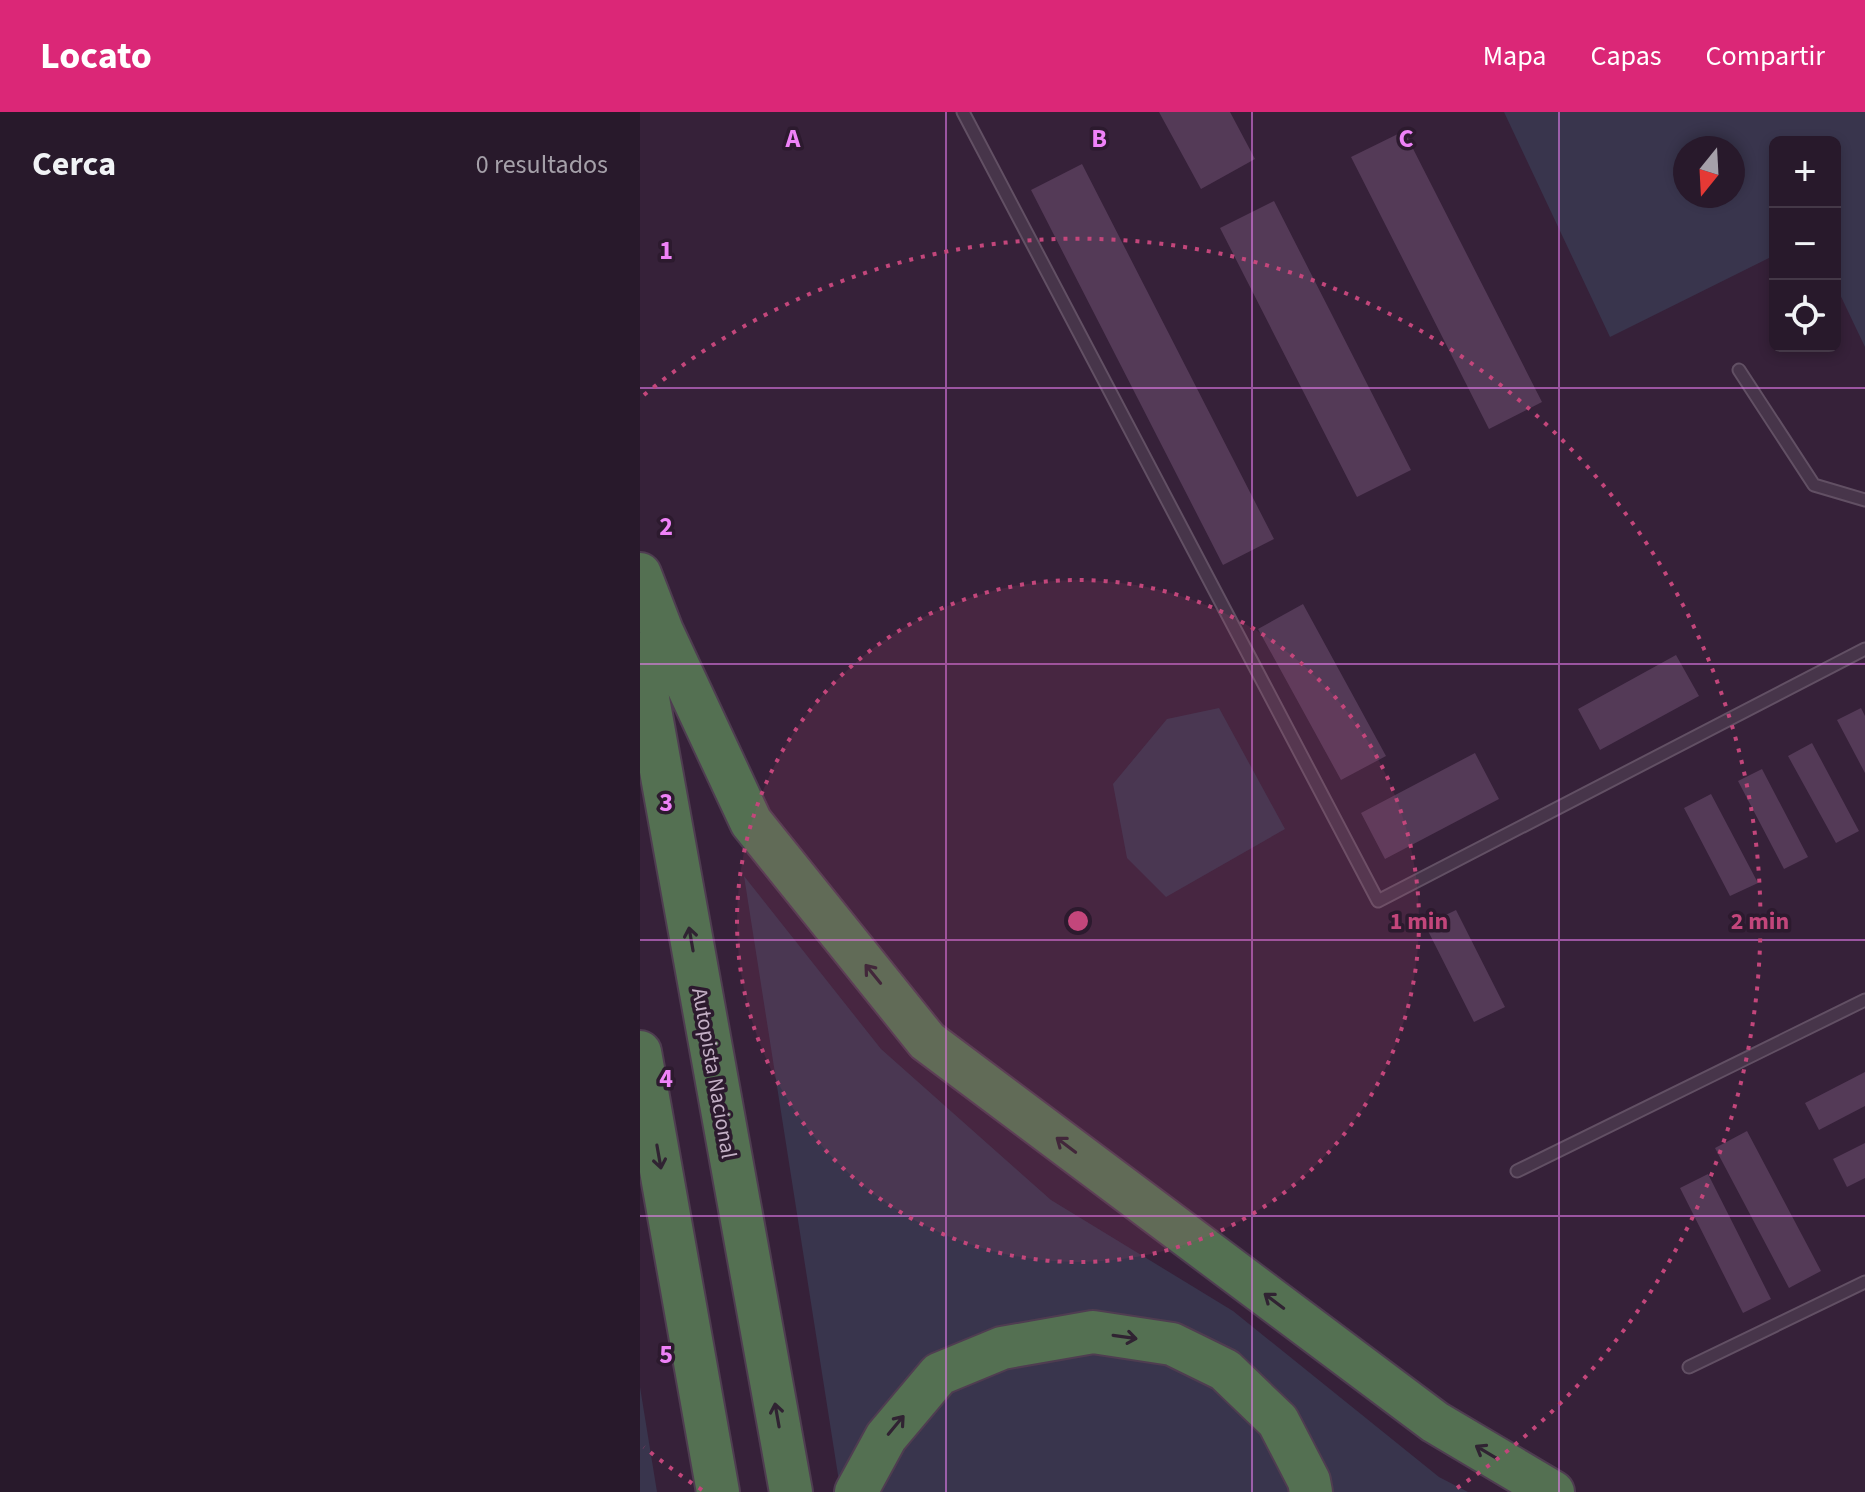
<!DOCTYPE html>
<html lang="es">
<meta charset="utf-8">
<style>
:root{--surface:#28192b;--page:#302233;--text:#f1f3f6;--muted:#a5a0a9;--line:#443847;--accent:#db2777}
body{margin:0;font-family:"Source Sans 3",sans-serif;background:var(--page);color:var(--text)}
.controls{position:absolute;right:24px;top:24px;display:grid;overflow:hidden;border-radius:12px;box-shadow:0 4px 12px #0003}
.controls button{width:72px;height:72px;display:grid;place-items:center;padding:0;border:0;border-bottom:2px solid var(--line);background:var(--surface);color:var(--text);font:40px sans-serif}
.compass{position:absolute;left:1033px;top:24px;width:72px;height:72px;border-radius:50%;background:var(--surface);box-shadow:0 4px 12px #0003;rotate:198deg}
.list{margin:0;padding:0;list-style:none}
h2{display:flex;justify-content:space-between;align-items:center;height:104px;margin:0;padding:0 32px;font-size:34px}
h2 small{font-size:26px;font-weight:400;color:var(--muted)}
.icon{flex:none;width:44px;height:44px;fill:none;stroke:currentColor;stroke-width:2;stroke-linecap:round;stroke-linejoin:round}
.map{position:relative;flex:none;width:1225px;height:1380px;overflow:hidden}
header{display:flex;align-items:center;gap:48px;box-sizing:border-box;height:112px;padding:0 40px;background:var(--accent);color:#fff}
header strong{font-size:38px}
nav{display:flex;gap:44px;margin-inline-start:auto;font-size:28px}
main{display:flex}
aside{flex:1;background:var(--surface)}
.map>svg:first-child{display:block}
.green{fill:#39354d;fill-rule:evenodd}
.building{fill:#543a57}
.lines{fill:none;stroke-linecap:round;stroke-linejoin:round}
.lane-casing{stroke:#625064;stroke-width:15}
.highway-casing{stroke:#4f3d51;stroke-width:46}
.lane{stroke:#47354a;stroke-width:11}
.highway{stroke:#547052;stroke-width:42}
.oneway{stroke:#302332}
.grid{fill:none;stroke:#ef82f8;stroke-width:2;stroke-opacity:0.55}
.ring{fill:none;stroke:#c3467b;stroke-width:4;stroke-dasharray:4 8}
.labels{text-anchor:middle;stroke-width:7;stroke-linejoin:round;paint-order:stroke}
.street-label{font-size:22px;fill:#c4b0c6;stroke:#2c1a2e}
.grid-label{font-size:26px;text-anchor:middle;font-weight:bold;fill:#ef82f8;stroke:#2c1a2e;stroke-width:7;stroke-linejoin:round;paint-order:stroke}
.centre{fill:#c3467b;stroke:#2c1a2e;stroke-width:4}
.ring-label{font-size:24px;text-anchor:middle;font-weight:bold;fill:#c3467b;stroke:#2c1a2e;stroke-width:7;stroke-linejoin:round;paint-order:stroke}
</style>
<header>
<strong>Locato</strong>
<nav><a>Mapa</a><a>Capas</a><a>Compartir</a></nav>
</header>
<main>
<aside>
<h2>Cerca<small>0 resultados</small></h2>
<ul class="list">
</ul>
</aside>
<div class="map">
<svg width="1225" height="1380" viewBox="0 0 1225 1380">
<rect width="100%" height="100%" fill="#362139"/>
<!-- green -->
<path class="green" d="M864,0H1225V235L1195,172V30H1135V143L970,225ZM1093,36V84H1045V36Z
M579,596L645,717L526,785L487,746L473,672L527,607Z
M104,764L241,937L411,1088L593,1199L799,1365L828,1380H203L198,1363Z
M0,1275L17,1380H0Z"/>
<!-- building -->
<path class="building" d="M519,0H590L615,47L561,77Z
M764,19L902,290L849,317L711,45Z
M442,52L634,427L583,453L391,78Z
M634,89L771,358L717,385L580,116Z
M663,492L746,644L701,668L618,517Z
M1036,543L1059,584L960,638L938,597Z
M1221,596L1225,604V661L1197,608Z
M1172,631L1219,719L1196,731L1148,644Z
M835,641L859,687L745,747L721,701Z
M1122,657L1168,745L1144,757L1098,669Z
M1071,682L1118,771L1090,784L1044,696Z
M816,798L865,895L834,910L785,813Z
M1225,960V994L1179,1018L1165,991Z
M1107,1019L1181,1159L1149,1176L1075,1036Z
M1225,1031V1066L1207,1075L1193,1047Z
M1068,1062L1131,1187L1103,1201L1040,1076Z"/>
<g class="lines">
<!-- lane casing -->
<g class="lane-casing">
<path id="lane" d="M323,0L738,789L1225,537
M1099,258L1174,373L1225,388
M877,1059L1225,888
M1049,1255L1225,1170"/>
</g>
<!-- highway casing -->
<g class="highway-casing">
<path id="highway" d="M0,462L22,519L111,710L287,929L795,1310L913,1380
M0,542L151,1380
M0,940L78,1380
M216,1380L246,1325L299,1262L362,1236L453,1220L532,1232L585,1258L638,1309L669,1369L671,1380"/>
</g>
<!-- lane -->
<use href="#lane" class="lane"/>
<!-- highway -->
<use href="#highway" class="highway"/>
</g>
<!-- one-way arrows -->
<defs><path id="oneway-shaft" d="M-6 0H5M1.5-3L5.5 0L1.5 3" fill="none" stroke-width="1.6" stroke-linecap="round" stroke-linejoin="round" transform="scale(2)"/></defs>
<g class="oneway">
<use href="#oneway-shaft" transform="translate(51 827) rotate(-100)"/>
<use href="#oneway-shaft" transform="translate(233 862) rotate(-129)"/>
<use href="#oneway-shaft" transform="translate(426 1033) rotate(-143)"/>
<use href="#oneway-shaft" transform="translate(19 1045) rotate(80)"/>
<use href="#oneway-shaft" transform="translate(634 1189) rotate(-143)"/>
<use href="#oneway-shaft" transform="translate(485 1225) rotate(8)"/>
<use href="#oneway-shaft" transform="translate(137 1303) rotate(-100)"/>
<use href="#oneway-shaft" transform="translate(256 1313) rotate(-50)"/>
<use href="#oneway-shaft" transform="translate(846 1340) rotate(-149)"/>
</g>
<!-- grid -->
<path class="grid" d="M306,0V1380M612,0V1380M919,0V1380M0,276H1225M0,552H1225M0,828H1225M0,1104H1225"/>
<!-- distance rings -->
<circle cx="438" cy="809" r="341" fill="#c3467b" fill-opacity=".12"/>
<g class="ring">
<circle cx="438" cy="809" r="341"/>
<path d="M62 1378A682 682 0 0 1 4 1335M4 283A682 682 0 1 1 814 1378"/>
</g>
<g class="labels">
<!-- street labels -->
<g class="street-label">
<text transform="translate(75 961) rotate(80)" y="8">Autopista Nacional</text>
</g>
</g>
<g class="grid-label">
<text x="153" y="35">A</text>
<text x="459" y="35">B</text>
<text x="766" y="35">C</text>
<text x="26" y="147">1</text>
<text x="26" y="423">2</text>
<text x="26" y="699">3</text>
<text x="26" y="975">4</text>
<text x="26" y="1251">5</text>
</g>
<circle cx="438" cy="809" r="12" class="centre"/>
<g class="ring-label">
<text x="779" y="817">1 min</text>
<text x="1120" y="817">2 min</text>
</g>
</svg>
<div class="controls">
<button>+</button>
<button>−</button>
<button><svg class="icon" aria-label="locate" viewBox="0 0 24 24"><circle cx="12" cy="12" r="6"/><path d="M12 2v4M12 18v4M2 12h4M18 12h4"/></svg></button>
</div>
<svg class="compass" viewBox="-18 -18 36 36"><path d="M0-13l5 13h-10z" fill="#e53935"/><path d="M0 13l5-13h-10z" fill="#a5a0a9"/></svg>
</div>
</main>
